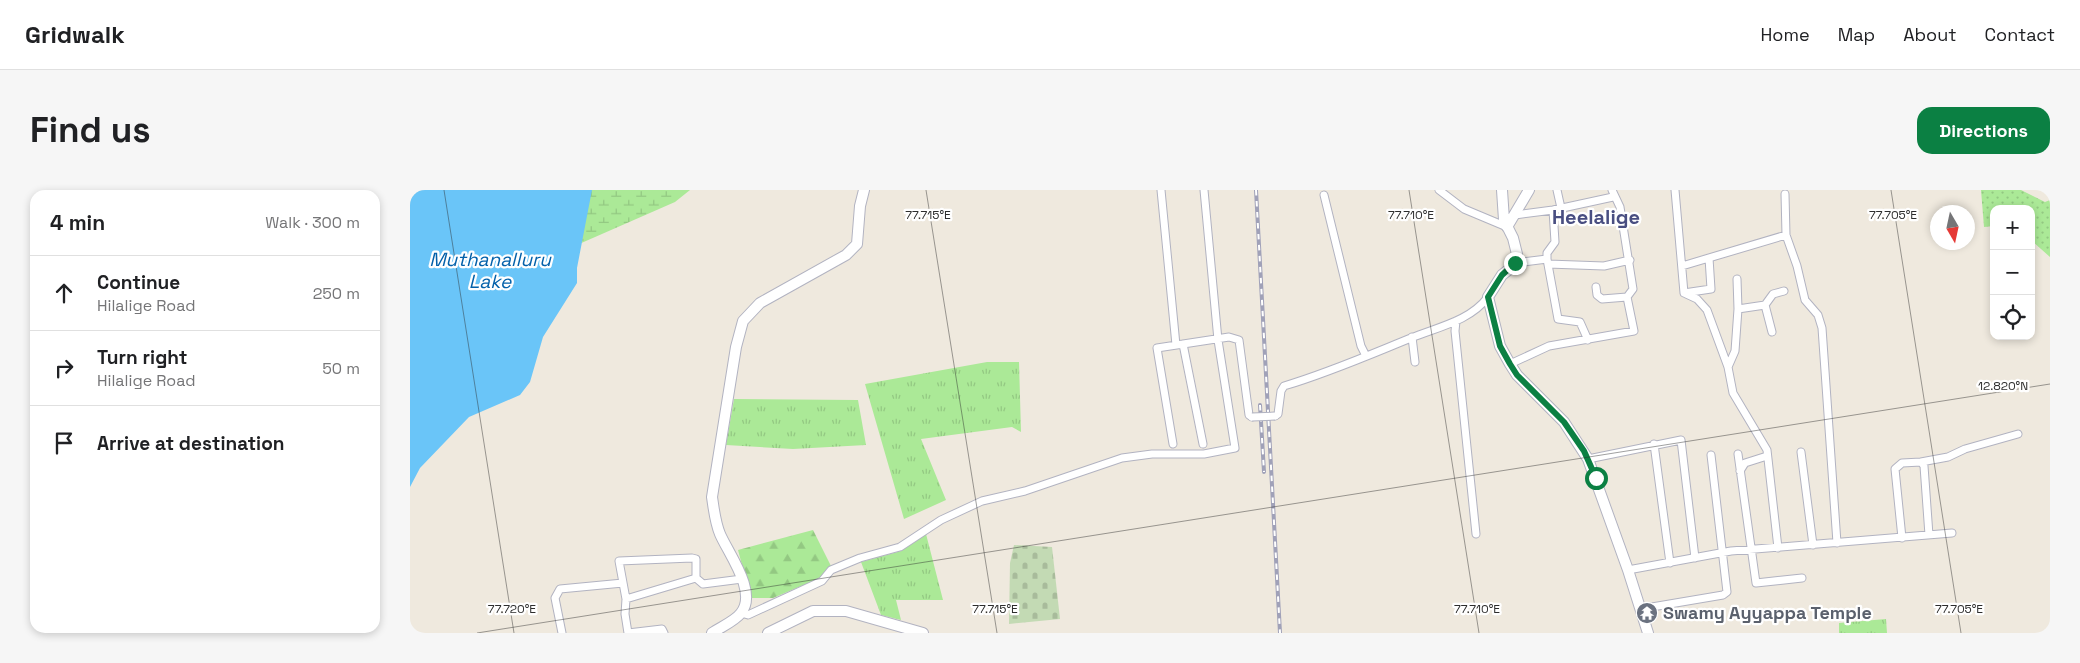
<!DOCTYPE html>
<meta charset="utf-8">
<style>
:root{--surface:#fff;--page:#f6f6f6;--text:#202124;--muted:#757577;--line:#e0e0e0;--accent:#0b8043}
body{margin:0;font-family:"Space Grotesk",sans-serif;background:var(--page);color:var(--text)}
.controls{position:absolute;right:15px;top:15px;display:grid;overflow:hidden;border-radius:10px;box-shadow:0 2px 8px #0003}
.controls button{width:45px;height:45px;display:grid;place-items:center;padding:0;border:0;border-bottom:1px solid var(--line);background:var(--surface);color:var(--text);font:25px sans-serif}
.compass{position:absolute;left:1520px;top:15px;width:45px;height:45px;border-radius:50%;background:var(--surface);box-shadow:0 2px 8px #0003;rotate:171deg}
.stop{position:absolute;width:15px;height:15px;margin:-11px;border:4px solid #0b8043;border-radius:50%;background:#fff}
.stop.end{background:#0b8043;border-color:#fff;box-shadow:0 1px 5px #0008}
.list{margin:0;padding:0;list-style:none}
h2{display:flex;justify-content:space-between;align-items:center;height:65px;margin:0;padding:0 20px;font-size:21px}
h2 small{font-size:16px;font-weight:400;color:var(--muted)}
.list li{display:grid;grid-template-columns:32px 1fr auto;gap:15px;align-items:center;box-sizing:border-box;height:75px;padding:0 20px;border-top:1px solid var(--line)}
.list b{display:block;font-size:19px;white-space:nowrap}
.list p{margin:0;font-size:16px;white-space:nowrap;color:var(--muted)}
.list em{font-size:16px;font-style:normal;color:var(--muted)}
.icon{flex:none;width:28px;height:28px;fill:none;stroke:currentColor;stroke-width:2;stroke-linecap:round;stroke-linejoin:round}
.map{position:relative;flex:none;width:1640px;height:443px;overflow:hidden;border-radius:15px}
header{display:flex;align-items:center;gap:30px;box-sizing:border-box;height:70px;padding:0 25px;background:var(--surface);border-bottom:1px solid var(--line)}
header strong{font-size:24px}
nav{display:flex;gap:28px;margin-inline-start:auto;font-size:18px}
.intro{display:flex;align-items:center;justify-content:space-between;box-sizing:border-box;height:120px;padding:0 30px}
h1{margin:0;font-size:35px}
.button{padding:12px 22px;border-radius:15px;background:var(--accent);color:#fff;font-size:18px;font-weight:700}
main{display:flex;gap:30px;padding:0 30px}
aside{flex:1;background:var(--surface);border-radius:15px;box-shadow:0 2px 8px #0003}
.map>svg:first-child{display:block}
.grass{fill:url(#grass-tufts)}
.forest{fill:url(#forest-firs)}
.wetland{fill:url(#wetland-marsh)}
.cemetery{fill:url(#cemetery-stones)}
.park{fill:url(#park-dots)}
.water{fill:#6ac5f8}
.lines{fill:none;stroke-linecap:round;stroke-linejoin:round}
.street-casing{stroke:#b2b3c1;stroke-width:9}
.secondary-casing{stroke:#b2b3c1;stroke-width:12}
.street{stroke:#fff;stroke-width:7}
.secondary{stroke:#fff;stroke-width:10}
.rail-casing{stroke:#a0a1b8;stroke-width:4}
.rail{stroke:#fff;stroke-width:2;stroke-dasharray:5.5;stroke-linecap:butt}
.street-bridge-casing{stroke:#b2b3c1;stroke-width:9;stroke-linecap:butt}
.street-bridge{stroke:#fff;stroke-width:7}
.route{stroke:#0b8043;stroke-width:6}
.ticks{fill:none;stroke:#2d2d2d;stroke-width:1;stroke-opacity:0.45}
.labels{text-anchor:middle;stroke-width:4.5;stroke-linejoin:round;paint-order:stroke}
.worship-label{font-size:18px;font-weight:bold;fill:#5b616d;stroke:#fff;text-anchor:start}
.water-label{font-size:19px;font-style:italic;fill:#0361aa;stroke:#fff}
.quarter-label{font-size:20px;font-weight:bold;fill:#494e81;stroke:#fff}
.ticks-label{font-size:12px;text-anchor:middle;fill:#2d2d2d;stroke:#fff;stroke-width:4.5;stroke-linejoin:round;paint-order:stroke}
</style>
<header>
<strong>Gridwalk</strong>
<nav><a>Home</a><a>Map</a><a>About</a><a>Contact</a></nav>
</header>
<div class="intro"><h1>Find us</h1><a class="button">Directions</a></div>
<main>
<aside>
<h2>4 min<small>Walk · 300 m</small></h2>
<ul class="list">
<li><svg class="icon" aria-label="ahead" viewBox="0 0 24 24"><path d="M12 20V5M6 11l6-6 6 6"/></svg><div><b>Continue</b><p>Hilalige Road</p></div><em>250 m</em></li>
<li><svg class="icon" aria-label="right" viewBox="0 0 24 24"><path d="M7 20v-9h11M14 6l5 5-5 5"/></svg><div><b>Turn right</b><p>Hilalige Road</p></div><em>50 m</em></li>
<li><svg class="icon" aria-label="arrive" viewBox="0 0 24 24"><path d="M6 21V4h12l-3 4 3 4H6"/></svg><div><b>Arrive at destination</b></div></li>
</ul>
</aside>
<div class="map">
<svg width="1640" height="443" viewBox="0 0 1640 443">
<defs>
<pattern id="grass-tufts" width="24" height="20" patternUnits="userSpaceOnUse" patternTransform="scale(1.25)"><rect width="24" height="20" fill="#abe997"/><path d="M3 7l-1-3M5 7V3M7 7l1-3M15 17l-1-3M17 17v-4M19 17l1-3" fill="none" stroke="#93c882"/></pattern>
<pattern id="forest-firs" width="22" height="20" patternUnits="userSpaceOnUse" patternTransform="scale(1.25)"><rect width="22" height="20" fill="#abe997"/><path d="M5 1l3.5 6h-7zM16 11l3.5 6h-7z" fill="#93c882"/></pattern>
<pattern id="wetland-marsh" width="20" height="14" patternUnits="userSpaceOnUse" patternTransform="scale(1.25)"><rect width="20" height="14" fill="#abe997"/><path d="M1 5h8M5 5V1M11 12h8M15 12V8" fill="none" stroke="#93c882"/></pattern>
<pattern id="cemetery-stones" width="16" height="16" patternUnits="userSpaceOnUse" patternTransform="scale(1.25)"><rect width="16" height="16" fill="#c3dab4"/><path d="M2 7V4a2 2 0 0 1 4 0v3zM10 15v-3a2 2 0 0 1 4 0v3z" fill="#a8bb9b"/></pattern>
<pattern id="park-dots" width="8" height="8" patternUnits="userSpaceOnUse" patternTransform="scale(1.25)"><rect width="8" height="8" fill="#abe997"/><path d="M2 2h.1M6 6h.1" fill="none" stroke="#93c882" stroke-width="1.8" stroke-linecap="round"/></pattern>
</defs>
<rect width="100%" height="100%" fill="#efe9de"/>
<!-- grass -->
<path class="grass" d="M577,172H609L611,242L602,237L511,249L536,310L494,329L455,194Z
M324,209L448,210L456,255L383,259L316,255Z
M516,344L533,410H486L491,430L471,425L451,372L491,361Z
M1476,429L1477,443H1429V433Z"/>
<!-- forest -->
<path class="forest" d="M403,340L421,376L410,388L363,408H337V394L328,360Z"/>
<!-- wetland -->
<path class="wetland" d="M81,0H280L265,12L144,65Z"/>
<!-- cemetery -->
<path class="cemetery" d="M604,355L642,357L650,429L599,434L600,373Z"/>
<!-- park -->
<path class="park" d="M1571,0H1611L1635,12L1640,10V67L1621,50V19H1584V36L1574,37Z"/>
<!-- water -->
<path class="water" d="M0,0H182L167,78V93L133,147L120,192L110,205L59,227L10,278L0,297Z"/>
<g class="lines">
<!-- street casing -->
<g class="street-casing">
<path id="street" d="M751,0L766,155
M1029,0L1054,19L1097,37
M1147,0L1151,18
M1265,0L1274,103L1287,109L1297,120L1318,177L1323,203L1357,260L1368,358
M914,5L951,156L956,166
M1143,20L1145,52L1137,63V69L1148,129L1170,132L1178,150
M1105,25L1143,20L1203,7
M1376,45L1387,76L1395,110L1408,125L1412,138L1427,353
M1105,73L1137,69
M1138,74L1194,76L1220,70
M1272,76L1376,45L1375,4
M1327,89L1328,119
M1186,97L1187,105L1192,109L1217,107
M1274,103L1301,99L1299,68
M1046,131L1045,141L1066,344
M1362,142L1355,115L1363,104L1374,101
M1002,147L1005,172
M773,154L793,254
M1100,174L1139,156L1224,141L1217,107L1223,99L1210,17L1202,0
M1318,177L1325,161L1328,119L1355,115
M865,226L868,224L871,201L874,196C918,183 959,165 1001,148C1028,137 1060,131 1078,107
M763,254L747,158L819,147L829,150L839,225L842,227
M1244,254L1260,373
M1391,262L1403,355
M1328,264L1346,393L1392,388
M1178,269L1271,250L1285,368
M1511,272L1538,267L1555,259L1608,244
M1330,281L1335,273L1357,266
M1492,348L1485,279L1492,273L1511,272L1514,276L1519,345
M1218,380L1321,361L1542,343
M286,388L293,394L332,389
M216,409L286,388V369L282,368L209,371L216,409L215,424L218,443
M1230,419L1313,405L1317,402L1301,265
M331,423L338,425L412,391L421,380L450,368L490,357L531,330L572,311L615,301L712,268L742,264H794L825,258L808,150L794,0
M152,443L145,408L150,399L213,393
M218,443L252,439L254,443"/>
</g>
<!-- secondary casing -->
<g class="secondary-casing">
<path id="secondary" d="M1092,0L1094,30L1103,48L1107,64L1102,77L1092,85L1078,107L1090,156L1100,174L1107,185L1154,232L1178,269L1218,380L1238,443
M1097,37L1119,0
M302,443C311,437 325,431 331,423C348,402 318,363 310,344C305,332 304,320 302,307L326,157L333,131L350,113L436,65L447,54L450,16L454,0
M358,443L403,421H436L513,443"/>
</g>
<!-- street -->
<use href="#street" class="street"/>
<!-- secondary -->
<use href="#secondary" class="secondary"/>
<!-- rail casing -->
<g class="rail-casing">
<path id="rail" d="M846,0L870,443
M850,215L854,282"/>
</g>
<!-- rail -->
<use href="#rail" class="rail"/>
<!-- street-bridge casing -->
<g class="street-bridge-casing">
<path id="street-bridge" d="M842,227L865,226"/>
</g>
<!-- street-bridge -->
<use href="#street-bridge" class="street-bridge"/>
</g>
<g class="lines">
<!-- route -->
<path class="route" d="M1105,73L1092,85L1078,107L1090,156L1100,174L1107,185L1154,232L1174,261L1186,288"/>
</g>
<!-- ticks -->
<path class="ticks" d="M34,0L104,443M516,0L587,443M999,0L1069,443M1481,0L1551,443M67,443L1640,194"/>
<!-- icons -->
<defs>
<g id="temple-disc" transform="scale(1.125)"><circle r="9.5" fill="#6b7280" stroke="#fff"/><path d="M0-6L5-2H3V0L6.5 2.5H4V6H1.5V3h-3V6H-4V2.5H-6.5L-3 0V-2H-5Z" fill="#fff"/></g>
</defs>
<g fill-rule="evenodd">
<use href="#temple-disc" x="1237" y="423"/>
</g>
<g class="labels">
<!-- worship labels -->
<g class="worship-label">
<text x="1253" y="429">Swamy Ayyappa Temple</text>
</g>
<!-- water labels -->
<g class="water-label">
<text x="80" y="76">Muthanalluru<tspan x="80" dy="22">Lake</tspan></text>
</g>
<!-- quarter labels -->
<g class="quarter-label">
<text x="1186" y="34">Heelalige</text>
</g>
</g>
<g class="ticks-label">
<text x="518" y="29">77.715°E</text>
<text x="1001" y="29">77.710°E</text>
<text x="1483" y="29">77.705°E</text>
<text x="1593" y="200">12.820°N</text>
<text x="102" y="423">77.720°E</text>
<text x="585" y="423">77.715°E</text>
<text x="1067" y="423">77.710°E</text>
<text x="1549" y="423">77.705°E</text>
</g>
</svg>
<div class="controls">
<button>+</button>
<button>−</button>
<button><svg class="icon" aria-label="locate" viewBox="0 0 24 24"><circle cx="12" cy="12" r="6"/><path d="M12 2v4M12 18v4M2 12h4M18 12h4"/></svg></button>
</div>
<svg class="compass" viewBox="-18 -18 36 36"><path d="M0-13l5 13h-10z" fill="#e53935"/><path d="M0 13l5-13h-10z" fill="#757577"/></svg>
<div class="stop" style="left:1186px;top:288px"></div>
<div class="stop end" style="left:1105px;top:73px"></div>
</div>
</main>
